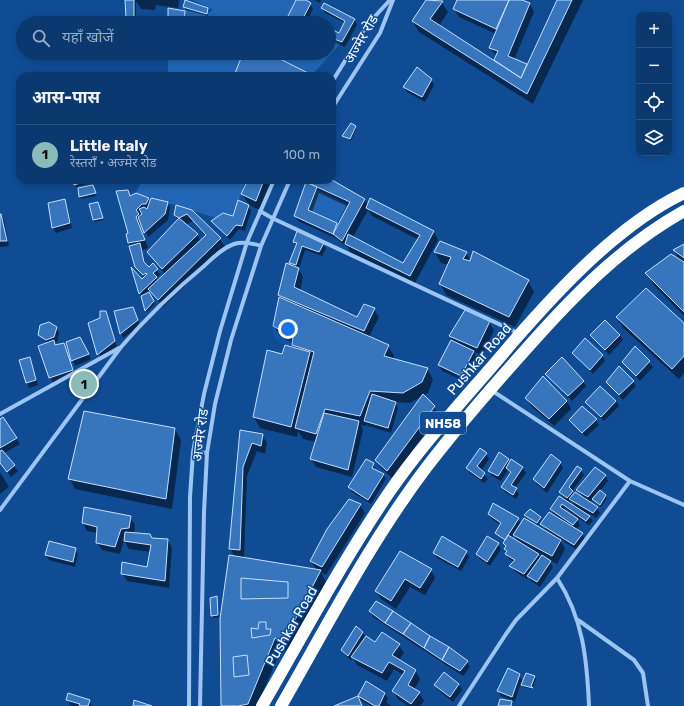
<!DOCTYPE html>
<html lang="hi">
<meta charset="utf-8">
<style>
:root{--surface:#0b396f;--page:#194477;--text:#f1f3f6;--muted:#9aacc3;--line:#2b5382;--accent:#8bbbb9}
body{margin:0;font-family:Rubik,"Noto Sans Devanagari",sans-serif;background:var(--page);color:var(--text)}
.controls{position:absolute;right:12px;top:12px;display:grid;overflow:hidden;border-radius:8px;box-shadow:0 2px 6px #0003}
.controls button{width:36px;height:36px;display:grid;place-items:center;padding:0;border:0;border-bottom:1px solid var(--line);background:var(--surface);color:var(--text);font:20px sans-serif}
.you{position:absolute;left:288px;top:329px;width:14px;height:14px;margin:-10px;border:3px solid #fff;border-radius:50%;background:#1a73e8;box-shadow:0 0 0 6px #1a73e833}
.badge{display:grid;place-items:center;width:26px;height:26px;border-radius:50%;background:var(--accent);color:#111;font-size:13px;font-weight:700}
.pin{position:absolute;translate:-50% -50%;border:2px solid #fff;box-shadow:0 1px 4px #0006}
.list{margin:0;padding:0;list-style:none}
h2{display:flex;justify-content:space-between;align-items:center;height:52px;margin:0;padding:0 16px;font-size:17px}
h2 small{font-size:13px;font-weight:400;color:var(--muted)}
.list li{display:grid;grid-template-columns:26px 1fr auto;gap:12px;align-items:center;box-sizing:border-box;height:60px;padding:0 16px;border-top:1px solid var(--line)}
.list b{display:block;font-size:15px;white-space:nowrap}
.list p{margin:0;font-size:13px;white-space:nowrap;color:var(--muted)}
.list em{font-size:13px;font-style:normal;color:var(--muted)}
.icon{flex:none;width:22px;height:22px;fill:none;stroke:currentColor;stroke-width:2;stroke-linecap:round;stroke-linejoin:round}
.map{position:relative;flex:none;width:684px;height:706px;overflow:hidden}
.search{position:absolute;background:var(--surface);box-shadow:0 2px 6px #0003;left:16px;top:16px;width:320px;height:44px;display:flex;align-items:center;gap:10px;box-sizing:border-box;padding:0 14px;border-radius:22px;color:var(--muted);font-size:15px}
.panel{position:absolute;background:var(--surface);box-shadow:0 2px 6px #0003;left:16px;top:72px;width:320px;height:112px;border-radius:12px}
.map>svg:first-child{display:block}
.green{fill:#2066b4}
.shadow{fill:#0007;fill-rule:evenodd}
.building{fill:#3776bd;stroke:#c4dffe}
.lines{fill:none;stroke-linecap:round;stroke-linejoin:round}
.street{stroke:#9cc5f4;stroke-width:4}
.highway{stroke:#fff;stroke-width:12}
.labels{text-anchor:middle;stroke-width:3;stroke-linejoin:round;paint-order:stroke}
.shield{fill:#0f4c94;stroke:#b7c9df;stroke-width:1}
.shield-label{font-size:13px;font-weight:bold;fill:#fff}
.street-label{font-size:14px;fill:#fff;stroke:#0f4c94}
</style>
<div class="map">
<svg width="684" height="706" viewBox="0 0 684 706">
<rect width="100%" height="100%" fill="#0f4c94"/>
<!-- green -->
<path class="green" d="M193,0H296L288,16L303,23H173L184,22L183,7L207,14L213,10Z
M329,36L342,42L312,75L268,53H329Z
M168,53H243L234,76H180L168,72Z
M142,180H246L233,216L223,213L216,218L136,193Z
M317,189L347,204L337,223L308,210Z"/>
<!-- shadow -->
<path class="shadow" d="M126,0H179L178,8L156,5L155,10L141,9L136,1V23H116L127,19Z
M297,0H304L310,4L313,9L306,23H297L292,21L289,16Z
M314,0H321L320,3Z
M427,0H440L448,12L439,26L497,64L495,60L497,56L490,48L496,34L459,17L454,9L458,0H519L530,4L534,12L514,60L527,65V67L559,0H583L533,104L419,32L413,22Z
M324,4L355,20L357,25L345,47L329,40V30L339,34L345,23L325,13L322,8Z
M184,7L208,9V16L186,10Z
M169,9L184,12L187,17V23H169Z
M64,74L65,76H57Z
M431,79L434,85L425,102L407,92L404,87Z
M355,127L356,129L351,141L345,138L343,136Z
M74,180H92L93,182L76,187Z
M249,180H274L262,211L249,205L242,194Z
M309,180H331L365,199L368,206L371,200L434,232L438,240L415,283L350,252L348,247L337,239L298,221L295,216ZM319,193L349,207L338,226L337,224L312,212ZM368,210L372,216L419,240L404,264L353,237Z
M94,189L96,196L81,199L80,197Z
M128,191L131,196L148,199L150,203H167L170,208L168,220L148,237L142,223L140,226L148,248L142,250L146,266L149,269L153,264L157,270L160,275L156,278L158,281L165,274L148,252L178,221L175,215L192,210L220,239L225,247L163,307L151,291L148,293L155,304L147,312L133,271L142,280L145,278L136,267L127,235L129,234ZM193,221L206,237L201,241L197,235L185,225Z
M64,201L67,206L72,228L56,233L53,228Z
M98,203L103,220L95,222L94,220Z
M248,206L251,211L245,231L239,229L230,240L212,221L234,217Z
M0,215L4,220L9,246L0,247Z
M294,241L323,243L326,249L322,256L305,250L299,269L303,277L300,291L357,318L374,309L379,317L369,337L388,345L394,356L393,359L427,369L433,379L428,393L423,396L434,407L439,415L392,478L381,468L376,460L422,396L410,403L395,402L398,408L391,433L368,426L367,423L366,426L361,425L363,430L352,477L316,467L311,459L316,442L303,439L298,431L297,437L260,428L254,417L282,355L295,349L293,344L280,336L274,326L280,297L279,295L292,266L290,263L297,246Z
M684,246V316L653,284L647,273L680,261L674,250Z
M435,252L466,253L471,262L528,281L534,292L515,327L446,295L440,284L449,265L441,263Z
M105,312L117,346L101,359L89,324L101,319Z
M135,313L140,326L123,338L121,333Z
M617,318L684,324V373L679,379L623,328Z
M489,322L494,330L482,356L474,352L476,357L464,381L442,371L439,365L452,341L454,343L450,336Z
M56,327L59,333L57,342L54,343L56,346L63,344L75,376L53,383L39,347L48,344L39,334Z
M591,335H620L623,340L609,355Z
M79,338L91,359L75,366L67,343Z
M635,348L653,367L640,381L623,362Z
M574,353L602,355L605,361L593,374Z
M29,358L38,385L29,388L20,361Z
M547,374L583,381L586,386L572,401Z
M543,377L567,401L571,409L554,426L531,406L526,398Z
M633,381L636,386L623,400L607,382Z
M616,401L619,406L604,421L586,402Z
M582,407L596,420L599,425L586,437L570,420Z
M3,418L20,444L4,453L18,471L11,477L0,462V420Z
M175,429L181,440L172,509L75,489L69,478Z
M240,431L262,435L267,443L265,454L257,451L247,476L244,558L317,571L311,561L349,500L360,505L365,513L326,575L321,572L326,582L290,652L281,649L257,706H222L235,557L230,548Z
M486,454L489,459L481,471L488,479L484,483L470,473L467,468Z
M509,459L510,462L523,468L526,473L515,488L519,494L516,499L505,492L502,487L511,474L508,470L501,481L492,476L489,471Z
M560,463L563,468L547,493L537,484L534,479Z
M373,464L376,471L383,474L386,479L371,504L352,492L349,487Z
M595,469L605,476L608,481L600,491L607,498L601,507L593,499L590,503L597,508L600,513L596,518L588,513L590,517L584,522L565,508L564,510L577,519L580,525L576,530L582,534L585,539L577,550L559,538L565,549L557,564L549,560L553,567L540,587L531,581L528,577L527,579L514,571L511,566L514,562L509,559L505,550L507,547L505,542L496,533L501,525L492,519L489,514L518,519L521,524L555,538L556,536L545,529L542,524L555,517L551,510L565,500L560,492L581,470L584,475L572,491L574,494L583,498L578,490ZM572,501L575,507L570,503ZM514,535L518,543L512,539ZM538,554L543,556L541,559Z
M0,472L9,487L0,494Z
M526,515L540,517L541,520L538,525Z
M130,517L135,525L134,534L152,539L168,540L172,548L169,588L127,581L122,573L148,568L151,552L129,549L124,540L120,554L102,550L97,542L98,533L87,531L83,523Z
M590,517L593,521L589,525L585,523Z
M498,544L501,549L490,566L480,559L477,554Z
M75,549L78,554L75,567L49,560L46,555Z
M400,552L431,570L435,578L425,595L410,587L396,609L381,599L376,591Z
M466,552L469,557L461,571L437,558L434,553Z
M217,598L219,617L214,618L212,616Z
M370,611L467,662L470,667L463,676L373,617Z
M363,633L366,638L375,644L383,633L399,645L404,653L399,660L416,671L420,679L414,690L419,693L424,701L420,706H408L398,699L393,691L403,675L394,669L387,681L357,665L353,658L351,660L345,655L342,650Z
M444,674L459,685L462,690L453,702L438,690L435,685Z
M519,675L523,682L535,677L536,679L532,689L523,687L521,683L515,701L501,696L498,691Z
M366,682L385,694L388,699L386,702L392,706H371L358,699L362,706H336L359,696Z
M67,700L89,701L92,706H73L70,705Z"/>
<!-- building -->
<path class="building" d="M125,0H134V23H115L114,20L126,18Z
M185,0L208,8L207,14L183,7Z
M296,0H306L311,3L301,22L288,16Z
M426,0L443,1L430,19L521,78L557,0H572L527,94L412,21Z
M457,0H509L496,29L453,9Z
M509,0H522L530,3L508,56L527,64L521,78L494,60L498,51L489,48Z
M324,3L355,19L342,42L329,37V28L339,33L345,21L321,8Z
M168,8L185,11L184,22L168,23Z
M243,53H268L312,75V76H234Z
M417,67L432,79L422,97L403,87Z
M351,123L356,126L350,139L342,136Z
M73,180H90L74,185Z
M248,180H264L256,201L241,194Z
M307,180H332L365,199L342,241L333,234L350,202L306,182Z
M306,182L317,187L308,210L337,223L333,234L294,216Z
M93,185L96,193L79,197L78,188Z
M128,190L130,196L136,193L149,198L146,204H142L136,210L139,214L136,217L145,240L128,243L126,234L128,233L116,191Z
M151,198L168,202L165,214L144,233L138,217L142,214L139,209L144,207L147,209Z
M370,198L434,231L410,276L345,244L348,234L403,263L420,235L366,208Z
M65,199L70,223L52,228L48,203Z
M238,200L249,205L242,226L236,225L227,236L211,221L223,213L233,216Z
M98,202L103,218L93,220L89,204Z
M176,205L192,210L221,238L158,300L148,289L206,235L187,214L179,218L174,215Z
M0,214H1L7,241H0Z
M179,218L198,234L162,269L147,252Z
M297,231L324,243L319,252L302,246L296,265L289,263L297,243L293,242Z
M440,241L467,252L463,259L470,261L473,251L529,280L509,317L439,284L451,257L434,252Z
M140,243L144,262L149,267L153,263L158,269L153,273L157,277L139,294L131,267L142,279L147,274L146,273L143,275L135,267L129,246Z
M684,244V258L673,250Z
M671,254L684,262V312L645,273Z
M286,263L299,268L294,287L357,317L364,304L375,308L364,331L278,295Z
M646,288L684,323V356L672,369L616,317Z
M149,292L154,301L145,311L141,296Z
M279,297L389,345L384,356L428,368L422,382L403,393L370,391L360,416L325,409L316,434L295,428L314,352L292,345L293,337L273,326Z
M133,307L138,320L120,334L114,311Z
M465,310L490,321L477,348L449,336Z
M100,311H106L115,341L97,355L88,323L100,318Z
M605,320L620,335L605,350L590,335Z
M49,322L57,327L54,337L46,340L38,335L40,325Z
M80,337L89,354L71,361L66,342Z
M585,338L603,355L590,370L572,353Z
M54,340L55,345L64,343L73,370L49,378L38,346Z
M451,340L474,351L461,376L438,365Z
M285,345L310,352L291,427L253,417L267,350L282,354Z
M635,346L650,361L636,376L622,362Z
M30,357L36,380L26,383L19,360Z
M562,357L584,381L568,396L545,374Z
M619,366L634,381L619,395L606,382Z
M543,376L567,401L549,419L525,398Z
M600,386L616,401L601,417L585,402Z
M372,394L396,402L388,428L364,421Z
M423,394L435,406L387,471L375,460Z
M582,406L597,419L582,433L569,420Z
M84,411L175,428L166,499L68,479Z
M324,413L359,421L348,470L310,459Z
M3,417L17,438L0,448V419Z
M240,430L263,434L261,446L252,443L243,467L240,550L229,549Z
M480,448L487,453L477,466L485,473L481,479L466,468Z
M2,450L15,465L7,472L0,463V451Z
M499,452L509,459L498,476L488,471Z
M551,454L561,462L544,488L533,479Z
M366,459L374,463L372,468L384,474L368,500L348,487Z
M511,459L523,467L511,485L517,488L513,495L501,487L511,472L506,468Z
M577,466L582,469L569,487L573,491L567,498L559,492Z
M595,467L606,475L588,497L576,490Z
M600,490L606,495L600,505L592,499Z
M575,492L598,507L593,513L569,499Z
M559,496L590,516L586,521L562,504L560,507L578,519L573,525L550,509Z
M349,499L361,504L322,567L310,561L327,529Z
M493,503L519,518L505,540L495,533L501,523L488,514Z
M84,507L131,516L129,528L121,529L115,547L96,543L97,527L82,523Z
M530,509L541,517L537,523L524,515Z
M549,512L583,533L574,545L540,524Z
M524,518L561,540L552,556L513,535Z
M125,532L150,534L152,538L168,539L165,581L121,574L122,562L147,567L151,545L124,541Z
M508,535L539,554L524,574L509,566L515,560L505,554L507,551L504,549L506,546L503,543Z
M442,536L467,551L458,567L433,553Z
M487,536L499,543L487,562L476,554Z
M49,541L76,548L73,562L45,555Z
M400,551L432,569L420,588L405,579L391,601L375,591Z
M229,555L321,570L284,641L275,638L248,704L238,706H221L220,619Z
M542,555L551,561L537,582L527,576Z
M241,578L288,582V598L241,599Z
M217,596L218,615L211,616L210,598Z
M376,601L393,611L385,623L369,611Z
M393,611L411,623L403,634L385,623Z
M259,622H266V629H271L270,635L252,638L251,628L258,629Z
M411,623L430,636L424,648L403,634Z
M356,626L363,632L348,656L341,650Z
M382,632L400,644L392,655L416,670L408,685L420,692L411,704L392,691L405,671L389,662L382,673L351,657L366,636L375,642Z
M430,636L449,647L442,660L424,648Z
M449,647L468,661L460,671L442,660Z
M247,655L249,675L234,677L233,657Z
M508,668L520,674L512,697L497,691Z
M444,672L459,684L450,697L434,685Z
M526,673L535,676L531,686L533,688L521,685Z
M366,681L385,693L379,706H375L358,696Z
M68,693L90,700L88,706H79L80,704L66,700Z
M358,696L362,706H334Z
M500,699L512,701L511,706H498Z
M134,700L152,706H133Z"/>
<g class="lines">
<!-- street -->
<path class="street" d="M332,82L367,25L390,0
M332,108L380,33L393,0
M260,211L272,218L518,333
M491,390L630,481L684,505
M0,414L119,348
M193,452L207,453
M0,510L121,347C146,318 174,291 204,266C213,258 222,248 234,244C243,241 252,243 261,246
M557,578C583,618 587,659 589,706
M578,620L634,660L643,673L648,706
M189,706L190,497L193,452L204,394L220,331L247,242L274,180
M200,706L204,512L207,453L215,404L231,340L261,246L290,180
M459,706L506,634L516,620L557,578L630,481"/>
<!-- highway -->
<path class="highway" d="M262,706C303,635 342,562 388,494C425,440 470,393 512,343C559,289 619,224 684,193
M281,706C327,626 370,542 426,468C458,426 493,386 528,347C575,294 622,246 684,211"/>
</g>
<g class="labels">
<!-- shield labels -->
<rect class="shield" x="420" y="412" width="46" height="22" rx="3"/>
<g class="shield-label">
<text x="443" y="428">NH58</text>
</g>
<!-- street labels -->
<g class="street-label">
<text transform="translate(361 39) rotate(-60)" y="5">अज्मेर रोड</text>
<text transform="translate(479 359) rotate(-49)" y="5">Pushkar Road</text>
<text transform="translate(200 435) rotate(-83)" y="5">अज्मेर रोड</text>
<text transform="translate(291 626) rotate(-60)" y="5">Pushkar Road</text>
</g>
</g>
</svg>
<div class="controls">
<button>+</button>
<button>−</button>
<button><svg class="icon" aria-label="locate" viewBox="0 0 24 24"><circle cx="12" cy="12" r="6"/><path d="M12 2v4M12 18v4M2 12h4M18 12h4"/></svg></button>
<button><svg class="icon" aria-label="layers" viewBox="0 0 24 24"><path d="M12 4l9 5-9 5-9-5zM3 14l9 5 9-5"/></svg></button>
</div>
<div class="you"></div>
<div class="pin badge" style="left:84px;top:384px">1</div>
<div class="search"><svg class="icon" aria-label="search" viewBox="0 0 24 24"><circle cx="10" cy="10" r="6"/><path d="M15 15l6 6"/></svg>यहाँ खोजें</div>
<section class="panel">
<h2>आस-पास<small></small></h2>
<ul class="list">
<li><span class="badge">1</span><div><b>Little Italy</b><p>रेस्तराँ · अज्मेर रोड</p></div><em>100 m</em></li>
</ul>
</section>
</div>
